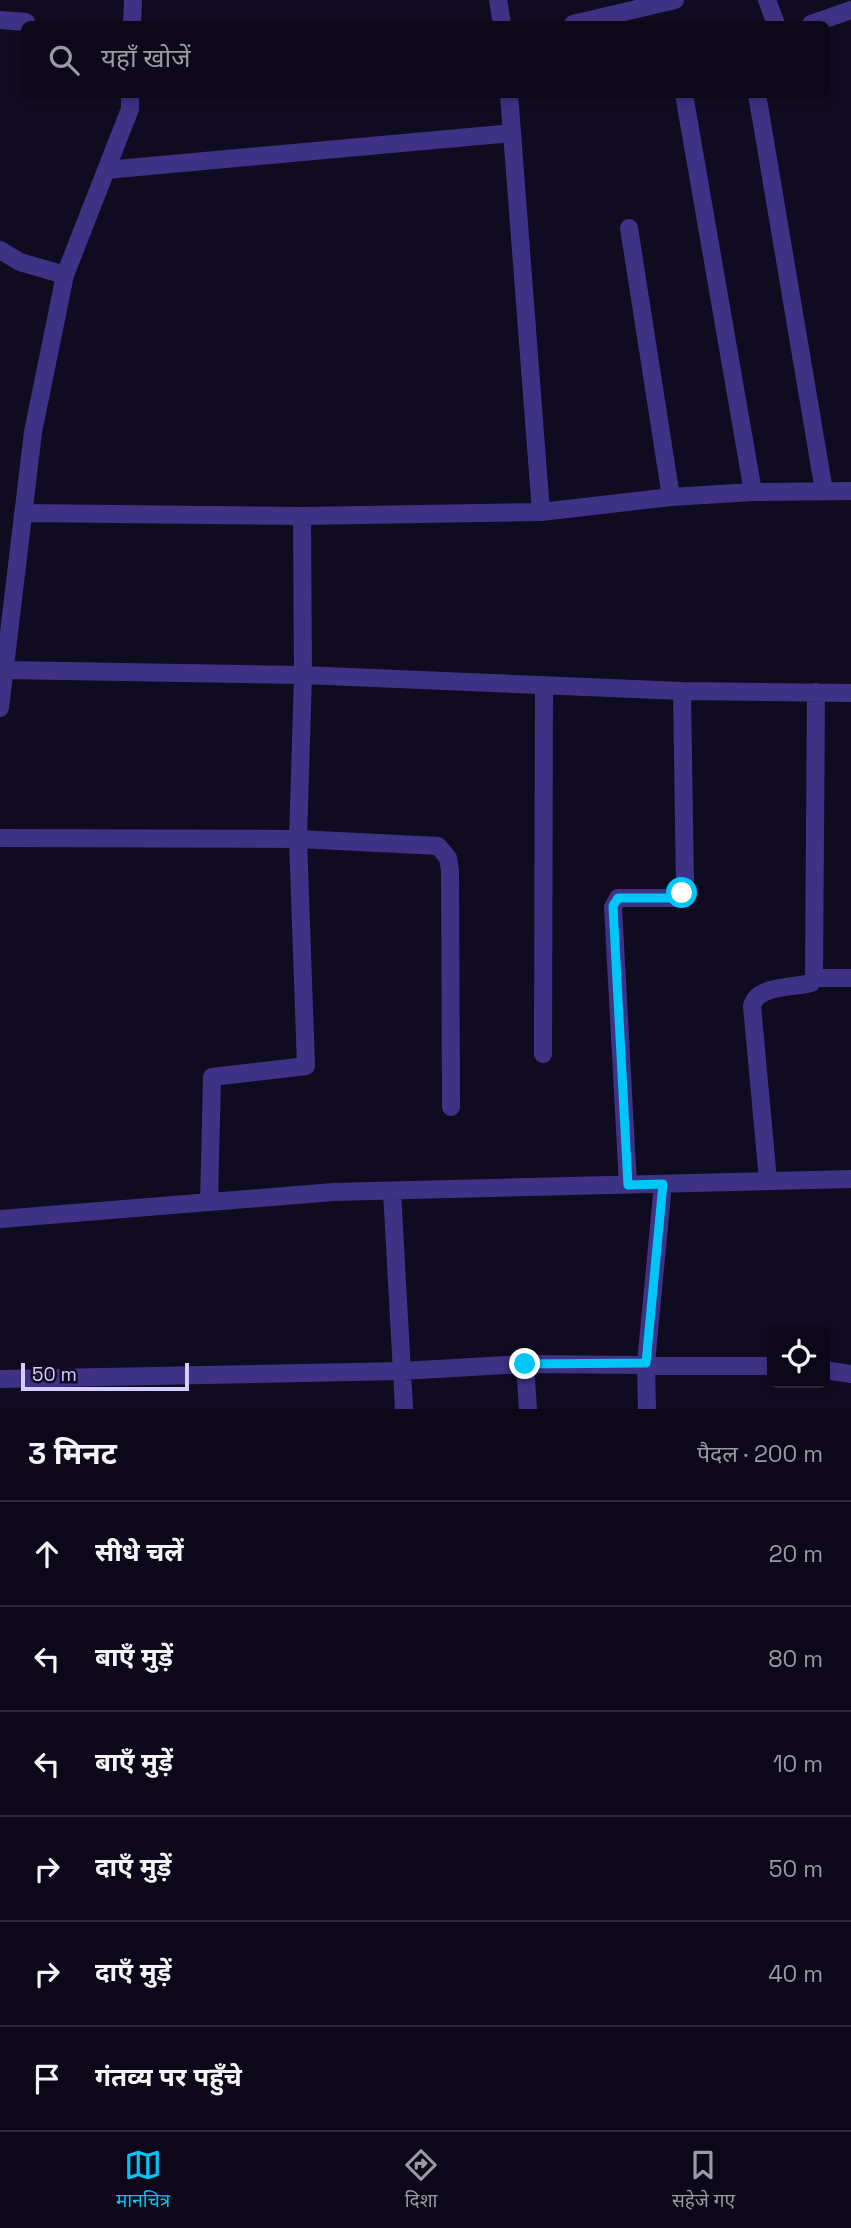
<!DOCTYPE html>
<html lang="hi">
<meta charset="utf-8">
<style>
:root{--surface:#0d0819;--page:#161122;--text:#f1f3f6;--muted:#9a9aa2;--line:#2d2938;--accent:#00c5f7}
body{margin:0;font-family:"Space Grotesk","Noto Sans Devanagari",sans-serif;background:var(--page);color:var(--text)}
.controls{position:absolute;right:21px;bottom:21px;display:grid;overflow:hidden;border-radius:10px;box-shadow:0 4px 10px #0003}
.controls button{width:63px;height:63px;display:grid;place-items:center;padding:0;border:0;border-bottom:2px solid var(--line);background:var(--surface);color:var(--text);font:35px sans-serif}
.scale{position:absolute;left:21px;bottom:18px;width:168px;box-sizing:border-box;padding-left:7px;border:4px solid #d7ccff;border-top:0;font-size:19px;line-height:24px;white-space:nowrap;color:#d7ccff;-webkit-text-stroke:5px #110b21;paint-order:stroke}
.stop{position:absolute;width:21px;height:21px;margin:-16px;border:5px solid #00c5f7;border-radius:50%;background:#fff}
.stop.end{background:#00c5f7;border-color:#fff;box-shadow:0 2px 7px #0008}
.list{margin:0;padding:0;list-style:none}
h2{display:flex;justify-content:space-between;align-items:center;height:91px;margin:0;padding:0 28px;font-size:30px}
h2 small{font-size:23px;font-weight:400;color:var(--muted)}
.list li{display:grid;grid-template-columns:46px 1fr auto;gap:21px;align-items:center;box-sizing:border-box;height:105px;padding:0 28px;border-top:2px solid var(--line)}
.list b{display:block;font-size:26px;white-space:nowrap}
.list em{font-size:23px;font-style:normal;color:var(--muted)}
.icon{flex:none;width:38px;height:38px;fill:none;stroke:currentColor;stroke-width:2;stroke-linecap:round;stroke-linejoin:round}
.map{position:relative;flex:none;width:851px;height:1409px;overflow:hidden}
.search{position:absolute;background:var(--surface);box-shadow:0 4px 10px #0003;left:21px;right:21px;top:21px;height:77px;display:flex;align-items:center;gap:18px;box-sizing:border-box;padding:0 24px;border-radius:10px;color:var(--muted);font-size:26px}
.sheet{height:721px;background:var(--surface)}
nav{display:flex;justify-content:space-around;align-items:center;box-sizing:border-box;height:98px;border-top:2px solid var(--line);background:var(--surface);font-size:19px;color:var(--muted)}
nav a{display:grid;justify-items:center;gap:4px}
nav .on{color:var(--accent)}
.map>svg:first-child{display:block}
.lines{fill:none;stroke-linecap:round;stroke-linejoin:round}
.minor{stroke:#3e3284;stroke-width:18}
.route{stroke:#00c5f7;stroke-width:9}
</style>
<div class="map">
<svg width="851" height="1409" viewBox="0 0 851 1409">
<rect width="100%" height="100%" fill="#110b21"/>
<g class="lines">
<!-- minor -->
<path class="minor" d="M498,0L502,24
M767,0L776,24
M0,20L26,22
M132,24L133,0
M573,24L675,0
M811,24L851,10
M509,94L541,512
M684,94L753,492
M757,94L824,491
M106,170L512,133
M629,228L671,497
M0,250L20,262L65,275
M23,513L302,516L541,512L671,497L753,492L851,491
M4,670L303,675L682,691L851,693
M0,708L33,432L65,275L130,109V94
M0,838L298,839L438,846L448,858L450,871L451,1107
M814,978H851
M543,1054L544,685
M768,1180L752,1006C757,985 793,988 811,983L814,978L816,692
M628,1185L613,907L618,898H674L682,893L685,886L682,691
M392,1191L404,1409
M209,1202L212,1077L306,1066L298,839L303,675L302,516
M0,1219L333,1192L851,1179
M525,1364L772,1366
M825,1370L851,1374
M0,1379L402,1371L525,1364L528,1409
M647,1409L646,1363L663,1184"/>
</g>
<g class="lines">
<!-- route -->
<path class="route" d="M525,1364L646,1363L663,1184L628,1185L613,906L618,898H674L682,893"/>
</g>
</svg>
<div class="controls">
<button><svg class="icon" aria-label="locate" viewBox="0 0 24 24"><circle cx="12" cy="12" r="6"/><path d="M12 2v4M12 18v4M2 12h4M18 12h4"/></svg></button>
</div>
<div class="scale">50 m</div>
<div class="stop" style="left:682px;top:893px"></div>
<div class="stop end" style="left:525px;top:1364px"></div>
<div class="search"><svg class="icon" aria-label="search" viewBox="0 0 24 24"><circle cx="10" cy="10" r="6"/><path d="M15 15l6 6"/></svg>यहाँ खोजें</div>
</div>
<section class="sheet">
<h2>3 मिनट<small>पैदल · 200 m</small></h2>
<ul class="list">
<li><svg class="icon" aria-label="ahead" viewBox="0 0 24 24"><path d="M12 20V5M6 11l6-6 6 6"/></svg><div><b>सीधे चलें</b></div><em>20 m</em></li>
<li><svg class="icon" aria-label="left" viewBox="0 0 24 24"><path d="M17 20v-9H6M10 6l-5 5 5 5"/></svg><div><b>बाएँ मुड़ें</b></div><em>80 m</em></li>
<li><svg class="icon" aria-label="left" viewBox="0 0 24 24"><path d="M17 20v-9H6M10 6l-5 5 5 5"/></svg><div><b>बाएँ मुड़ें</b></div><em>10 m</em></li>
<li><svg class="icon" aria-label="right" viewBox="0 0 24 24"><path d="M7 20v-9h11M14 6l5 5-5 5"/></svg><div><b>दाएँ मुड़ें</b></div><em>50 m</em></li>
<li><svg class="icon" aria-label="right" viewBox="0 0 24 24"><path d="M7 20v-9h11M14 6l5 5-5 5"/></svg><div><b>दाएँ मुड़ें</b></div><em>40 m</em></li>
<li><svg class="icon" aria-label="arrive" viewBox="0 0 24 24"><path d="M6 21V4h12l-3 4 3 4H6"/></svg><div><b>गंतव्य पर पहुँचे</b></div></li>
</ul>
</section>
<nav>
<a class="on"><svg class="icon" aria-label="map" viewBox="0 0 24 24"><path d="M3 6l6-2 6 2 6-2v14l-6 2-6-2-6 2zM9 4v14M15 6v14"/></svg>मानचित्र</a>
<a><svg class="icon" aria-label="directions" viewBox="0 0 24 24"><path d="M12 3l9 9-9 9-9-9zM9 14v-3h6M13 9l2 2-2 2"/></svg>दिशा</a>
<a><svg class="icon" aria-label="saved" viewBox="0 0 24 24"><path d="M7 4h10v16l-5-4-5 4z"/></svg>सहेजे गए</a>
</nav>
